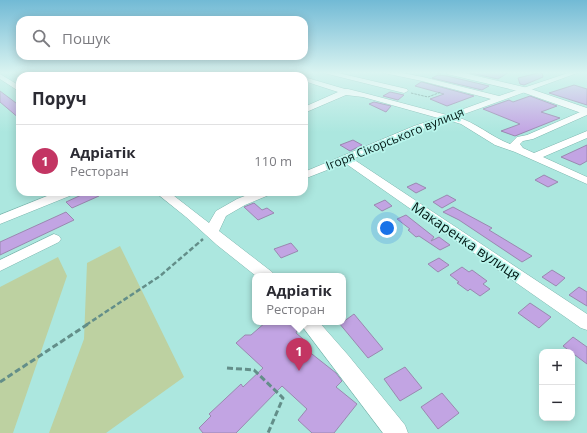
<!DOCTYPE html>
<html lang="uk">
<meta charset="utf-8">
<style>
:root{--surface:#fff;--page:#f2f2f3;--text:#2b2b33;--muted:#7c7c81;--line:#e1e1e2;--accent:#c33563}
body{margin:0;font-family:"Open Sans",sans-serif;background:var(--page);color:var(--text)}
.controls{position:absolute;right:12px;bottom:12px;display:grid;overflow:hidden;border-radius:8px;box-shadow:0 2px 10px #0003}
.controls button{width:36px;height:36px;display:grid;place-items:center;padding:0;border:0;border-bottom:1px solid var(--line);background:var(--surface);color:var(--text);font:20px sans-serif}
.you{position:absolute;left:387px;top:228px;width:14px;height:14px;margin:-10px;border:3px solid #fff;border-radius:50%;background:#1a73e8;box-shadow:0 0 0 6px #1a73e833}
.badge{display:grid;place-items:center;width:26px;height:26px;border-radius:50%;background:var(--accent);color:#fff;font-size:13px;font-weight:700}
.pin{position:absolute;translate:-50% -33px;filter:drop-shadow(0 1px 2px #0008)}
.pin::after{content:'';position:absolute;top:21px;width:14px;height:12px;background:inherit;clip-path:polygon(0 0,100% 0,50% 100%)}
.popup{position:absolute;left:252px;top:273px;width:94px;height:52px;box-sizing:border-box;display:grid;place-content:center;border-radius:8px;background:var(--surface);filter:drop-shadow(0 1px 3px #0005);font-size:13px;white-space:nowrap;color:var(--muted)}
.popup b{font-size:15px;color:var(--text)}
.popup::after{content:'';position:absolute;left:50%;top:100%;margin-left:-8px;border:8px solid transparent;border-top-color:var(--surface)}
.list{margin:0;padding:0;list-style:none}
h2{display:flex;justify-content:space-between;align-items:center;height:52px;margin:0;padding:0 16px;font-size:17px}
h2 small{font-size:13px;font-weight:400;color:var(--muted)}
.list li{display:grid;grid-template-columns:26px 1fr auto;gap:12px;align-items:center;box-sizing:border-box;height:72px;padding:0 16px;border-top:1px solid var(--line)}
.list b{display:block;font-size:15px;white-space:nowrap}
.list p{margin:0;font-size:13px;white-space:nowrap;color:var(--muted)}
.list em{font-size:13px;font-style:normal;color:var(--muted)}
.icon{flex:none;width:22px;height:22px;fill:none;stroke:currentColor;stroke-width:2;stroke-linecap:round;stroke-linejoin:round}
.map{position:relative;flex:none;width:587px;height:433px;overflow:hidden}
.search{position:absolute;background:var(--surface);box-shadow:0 2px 10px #0003;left:16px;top:16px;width:292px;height:44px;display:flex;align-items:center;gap:10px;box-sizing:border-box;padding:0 14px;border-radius:12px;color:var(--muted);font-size:15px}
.panel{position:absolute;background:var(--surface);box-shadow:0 2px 10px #0003;left:16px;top:72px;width:292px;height:124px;border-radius:12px}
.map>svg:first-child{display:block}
.green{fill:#bdd1a1}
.building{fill:#c2a4e3;stroke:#9a88b0}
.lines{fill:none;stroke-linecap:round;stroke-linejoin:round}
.minor-casing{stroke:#7bb5ad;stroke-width:1}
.major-casing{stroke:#7bb5ad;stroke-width:1}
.path-far2{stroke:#638e89;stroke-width:1;stroke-dasharray:2.5 1;stroke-linecap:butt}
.path-far1{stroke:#638e89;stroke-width:2.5;stroke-dasharray:5 2.5;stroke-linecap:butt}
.path{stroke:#638e89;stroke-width:3;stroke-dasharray:6 3;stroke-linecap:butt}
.minor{fill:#fff;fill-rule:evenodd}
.major{fill:#fff;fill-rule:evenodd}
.labels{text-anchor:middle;stroke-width:3.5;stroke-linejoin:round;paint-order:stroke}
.far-street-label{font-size:12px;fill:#011714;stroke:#b9f5ec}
.street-label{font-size:14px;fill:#011714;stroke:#b9f5ec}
</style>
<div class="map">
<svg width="587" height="433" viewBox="0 0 587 433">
<rect width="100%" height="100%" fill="#ace7df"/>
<!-- green -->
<path class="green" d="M120,246L184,377L106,433H49L84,339L87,263Z
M58,257L67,276L13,433H0V287Z"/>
<!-- building -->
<path class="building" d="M466,72H509L498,79Z
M542,72L543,77L524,85L520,84L518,78Z
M438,75L447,76L489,86L482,90L432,78Z
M421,82H422L474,96L447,106L430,99L444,94L415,86Z
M574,85L587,89V105L549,93Z
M0,91L20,106V119L0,102Z
M390,92L404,95L398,100L383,96Z
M530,96L557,106L541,112L560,118L515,136L501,131L520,124L483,109L509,100L513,102Z
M374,102L391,106L386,112L369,104Z
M353,140L362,145L350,151L340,145Z
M587,145V161L580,165L561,157Z
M544,175L558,182L548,187L535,180Z
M416,183L426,188L416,193L407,187Z
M88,192H97L99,196L72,208L66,202Z
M447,195L456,200L442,208L433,202Z
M385,200L392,206L382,211L374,205Z
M254,203L262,210L267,208L274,213L258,220L244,207Z
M453,207L492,228L489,230L532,256L522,262L459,220L443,212Z
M66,212L74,220L0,255V242Z
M406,215L434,237L431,241L439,237L450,245L440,250L419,236L416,237L408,230L410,229L397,219Z
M291,243L298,251L281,258L274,249Z
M439,258L449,265L438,272L428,264Z
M462,267L469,272L472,270L487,281L483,284L490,289L480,296L470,289L468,291L457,283L459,282L450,275Z
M552,270L565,278L556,286L542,277Z
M579,287L587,292V306L569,295Z
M530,303L551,317L539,328L518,313Z
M354,314L383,349L368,358L339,323L343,322Z
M266,322H290L295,326L298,328L296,333L303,339L298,343L336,373L342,381L336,387L357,404L334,433H312L298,420L307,409L282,386L236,433H203L199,428L211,416L209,414L241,384L243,387L263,368L236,343L245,335H251Z
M573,337L587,347V364L563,346Z
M405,367L422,388L400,401L384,379Z
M442,393L459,413L438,429L421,407Z"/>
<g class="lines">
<!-- minor casing -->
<g class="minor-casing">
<path id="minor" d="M88,72H96L103,76H93Z
M175,72H184L192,76H182Z
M277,72H288L300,76H287Z
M323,72H334L407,89L408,91L404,93L324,73Z
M383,72H397L423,77L499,96L571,72H580L456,117C476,122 491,137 510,144L517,137L527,135L587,109V115L533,139L523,141L520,144L523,148L534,153L587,131V138L543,157L587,177V184L515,152L495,145L461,124L448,120L420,130L353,159L587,314V330L581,328L345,163L304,179V172L414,126L438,118L363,97L346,95L304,113V107L338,92L304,81V77L345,89H348L364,93L447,115L491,99L422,81L384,73Z
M0,74L20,86V92L0,79Z
M57,192H74L72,195L0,224V215Z
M155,192H169L209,223L216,211L237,199L255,192H271L269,195L245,205L226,216L219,231L272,272L275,276H256L217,245L186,217Z
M54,234L59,236L61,239L59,242L0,271V260Z
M299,322H319L348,355L405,425L408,433H383Z"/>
</g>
<!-- major casing -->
<g class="major-casing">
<path id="major" d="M446,72H460L528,88L587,108V115L522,92L447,74Z"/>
</g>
<!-- path-far2 -->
<path class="path-far2" d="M309,72H319
M433,72L441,74
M411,93L428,97L441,92"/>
<!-- path-far1 -->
<path class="path-far1" d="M86,325L160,276L203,239"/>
<!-- path -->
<path class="path" d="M227,368L254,370L283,398L268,433
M0,382L88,324"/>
<!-- minor -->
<use href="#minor" class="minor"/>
<!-- major -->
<use href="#major" class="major"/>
</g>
<!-- sky -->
<linearGradient id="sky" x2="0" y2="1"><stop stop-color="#72bad5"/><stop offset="0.55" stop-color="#daf4f1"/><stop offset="1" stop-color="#daf4f1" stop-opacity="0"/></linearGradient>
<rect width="587" height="132" fill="url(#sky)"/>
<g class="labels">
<!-- far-street labels -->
<g class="far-street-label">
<text transform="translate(395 139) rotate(-22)" y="4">Ігоря Сікорського вулиця</text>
</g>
<!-- street labels -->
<g class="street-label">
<text transform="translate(466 241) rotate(34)" y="5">Макаренка вулиця</text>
</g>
</g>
</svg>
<div class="controls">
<button>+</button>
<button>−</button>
</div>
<div class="you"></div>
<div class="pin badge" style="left:299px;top:371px">1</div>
<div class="popup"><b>Адріатік</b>Ресторан</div>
<div class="search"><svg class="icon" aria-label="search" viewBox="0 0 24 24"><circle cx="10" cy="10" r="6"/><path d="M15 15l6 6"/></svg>Пошук</div>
<section class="panel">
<h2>Поруч<small></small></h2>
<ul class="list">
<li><span class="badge">1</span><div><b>Адріатік</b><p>Ресторан</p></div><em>110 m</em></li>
</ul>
</section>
</div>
